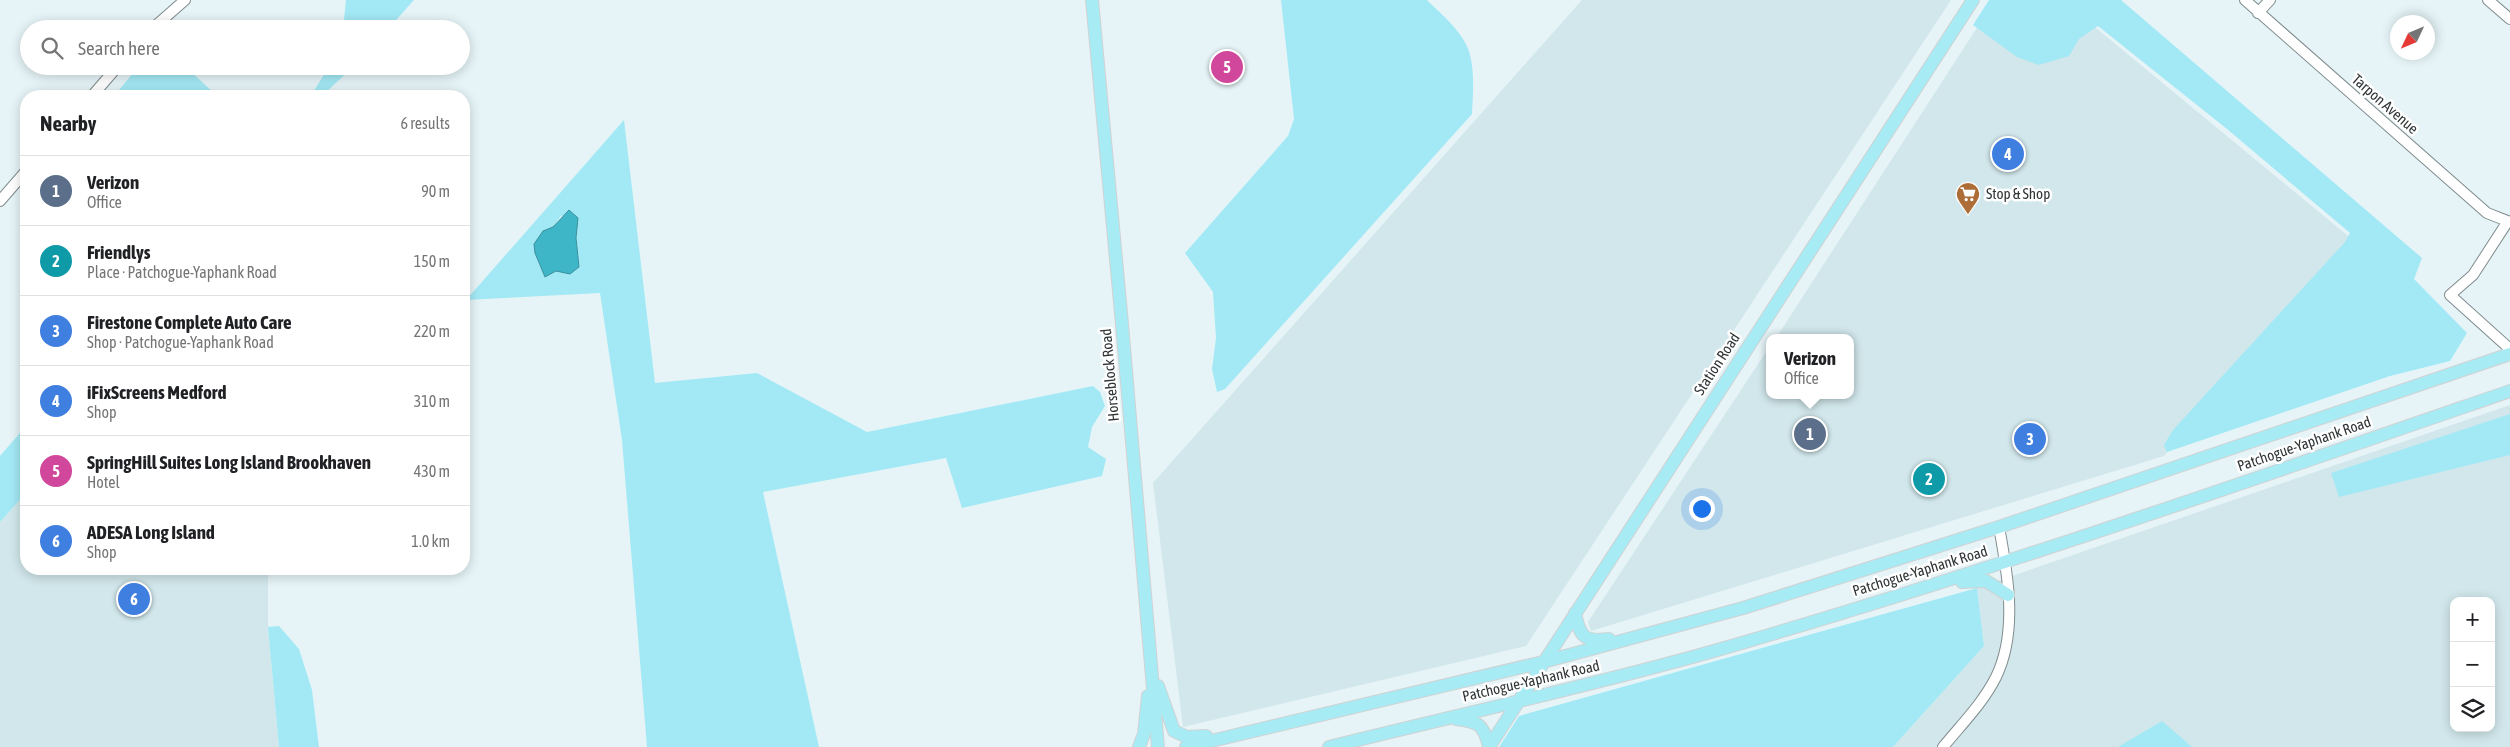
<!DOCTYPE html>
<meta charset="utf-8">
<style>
:root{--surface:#fff;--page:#f2f2f2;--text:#202124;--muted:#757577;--line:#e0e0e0;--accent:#7c3aed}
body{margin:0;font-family:"Asap Condensed",sans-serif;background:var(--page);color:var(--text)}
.controls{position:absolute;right:15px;bottom:15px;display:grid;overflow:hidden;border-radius:10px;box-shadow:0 2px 12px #0003}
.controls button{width:45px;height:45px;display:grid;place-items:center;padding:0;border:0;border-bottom:1px solid var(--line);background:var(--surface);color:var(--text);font:25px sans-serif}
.compass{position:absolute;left:2390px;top:15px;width:45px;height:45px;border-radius:50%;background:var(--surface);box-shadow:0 2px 12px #0003;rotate:226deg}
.you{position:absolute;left:1701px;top:508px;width:18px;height:18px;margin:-12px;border:4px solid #fff;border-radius:50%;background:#1a73e8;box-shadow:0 0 0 8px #1a73e833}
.badge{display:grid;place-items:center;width:32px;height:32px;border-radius:50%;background:var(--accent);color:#fff;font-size:16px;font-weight:700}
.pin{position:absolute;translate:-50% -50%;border:2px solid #fff;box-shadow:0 1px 5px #0006}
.popup{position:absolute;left:1766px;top:334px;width:88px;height:65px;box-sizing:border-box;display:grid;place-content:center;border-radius:10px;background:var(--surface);filter:drop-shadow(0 1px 4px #0005);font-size:16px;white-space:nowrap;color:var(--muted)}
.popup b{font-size:19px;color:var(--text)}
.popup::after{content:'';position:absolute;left:50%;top:100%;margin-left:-10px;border:10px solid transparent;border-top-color:var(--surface)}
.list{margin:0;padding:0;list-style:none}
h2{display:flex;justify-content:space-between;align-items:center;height:65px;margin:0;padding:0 20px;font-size:21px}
h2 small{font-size:16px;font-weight:400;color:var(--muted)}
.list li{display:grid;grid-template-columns:32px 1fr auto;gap:15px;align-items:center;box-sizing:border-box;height:70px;padding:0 20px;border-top:1px solid var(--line)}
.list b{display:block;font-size:19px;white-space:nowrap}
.list p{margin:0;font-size:16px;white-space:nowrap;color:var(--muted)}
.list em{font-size:16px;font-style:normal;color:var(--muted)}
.icon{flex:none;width:28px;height:28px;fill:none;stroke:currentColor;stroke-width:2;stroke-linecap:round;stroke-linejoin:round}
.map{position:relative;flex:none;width:2510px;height:747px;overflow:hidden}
.search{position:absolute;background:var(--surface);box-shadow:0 2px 12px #0003;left:20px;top:20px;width:450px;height:55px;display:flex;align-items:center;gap:12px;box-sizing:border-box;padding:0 18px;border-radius:28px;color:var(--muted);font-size:19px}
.panel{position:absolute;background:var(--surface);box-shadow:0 2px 12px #0003;left:20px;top:90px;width:450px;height:485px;border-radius:20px}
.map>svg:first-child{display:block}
.built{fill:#d1e7eb;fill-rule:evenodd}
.green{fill:#a3e9f5;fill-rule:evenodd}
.water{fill:#3fb6c8;stroke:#3a8f9c}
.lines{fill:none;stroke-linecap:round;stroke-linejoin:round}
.minor-casing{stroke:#7f8b8d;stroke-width:12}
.major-casing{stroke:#d1d2d3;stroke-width:14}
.minor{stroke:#fff;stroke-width:10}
.major{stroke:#a7ebf5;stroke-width:12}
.labels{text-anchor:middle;stroke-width:5;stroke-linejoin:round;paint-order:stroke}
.street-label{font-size:15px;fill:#2f3435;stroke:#fefefe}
.poi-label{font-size:15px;fill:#2f3435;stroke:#fefefe;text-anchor:start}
</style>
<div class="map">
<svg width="2510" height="747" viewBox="0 0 2510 747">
<rect width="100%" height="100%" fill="#e6f4f7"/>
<!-- built -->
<path class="built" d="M1582,0H1951L1526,646L1183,727L1153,483Z
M1995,0H2062L2353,240L2164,456L1591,631L1588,622L1770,346V395H1850V338H1776Z
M2510,405V747H1893L1984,646L1977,588ZM2454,601H2491V728H2454Z
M26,493V569H268V627L279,747H0V522Z"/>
<!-- green -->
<path class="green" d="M346,0H414L388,29H343Z
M1281,0H1427C1441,14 1462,31 1469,51C1475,71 1473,93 1472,114L1225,389L1217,392L1212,369L1216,338L1213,292L1185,253L1288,136L1294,119Z
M1989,0H2121L2422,258L2414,279L2467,333L2450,361L2390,376L2167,452L2164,445L2173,430L2345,242L2350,233L2227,129L2098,26L2079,39L2069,56L2039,65L2017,57L1973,25Z
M139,66H185L217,96H114Z
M329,66H354L322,96H311Z
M624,120L655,383L757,373L867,432L1093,386L1100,392L1105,406L1092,427L1088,447L1106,459L1102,476L962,508L946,458L763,492L819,747H647L622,440L600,293L466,300ZM561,216L578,218L576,238L578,267L570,273L556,271L545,277L535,253L534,245L553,227Z
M2510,414V455L2339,497L2331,473Z
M26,426V493L0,522V456Z
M1977,588L1984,646L1893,747H1499L1519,716Z
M279,626L299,649L312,690L319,747H279L268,627Z
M2162,721L2192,747H2117H2118Z"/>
<!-- water -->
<path class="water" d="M569,210L578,218L576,238L579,267L570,274L556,271L545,277L535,253L534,244L543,231L553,227Z"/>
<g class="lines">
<!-- minor casing -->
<g class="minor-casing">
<path id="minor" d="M2245,0L2487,213L2510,222
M2488,0L2510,19
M2258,13L2270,0
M152,29L185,0
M92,96L118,66
M0,201L26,171
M2508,221L2473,275L2450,295L2510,349
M1943,747C1961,725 1983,703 1996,677C2018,632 2008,575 1999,527"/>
</g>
<!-- major casing -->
<g class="major-casing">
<path id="major" d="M1092,0L1122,324L1158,747
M1962,582L1986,581L2008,595
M1575,613C1580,637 1584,642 1609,639
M1158,686L1174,731L1187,737L1206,736
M1456,719C1479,722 1483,724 1489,746
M1139,747L1144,734L1148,696
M1186,747L1543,662L1743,608L1999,527L2510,354
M1329,747C1457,715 1587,687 1714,651C1982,574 2246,482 2510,391
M1489,747L1973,0"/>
</g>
<!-- minor -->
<use href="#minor" class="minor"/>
<!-- major -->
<use href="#major" class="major"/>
</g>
<!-- icons -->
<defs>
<g id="supermarket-pin" transform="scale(1.25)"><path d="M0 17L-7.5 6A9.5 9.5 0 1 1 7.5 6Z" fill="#ad6d36" stroke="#fefefe"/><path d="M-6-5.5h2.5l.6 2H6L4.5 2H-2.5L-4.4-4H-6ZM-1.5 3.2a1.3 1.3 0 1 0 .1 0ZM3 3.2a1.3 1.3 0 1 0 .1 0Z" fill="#fff"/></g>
</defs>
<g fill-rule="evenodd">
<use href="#supermarket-pin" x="1968" y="194"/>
</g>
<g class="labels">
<!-- street labels -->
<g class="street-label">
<text transform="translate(2385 104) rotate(41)" y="5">Tarpon Avenue</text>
<text transform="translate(1717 364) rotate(-57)" y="5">Station Road</text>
<text transform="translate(1110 375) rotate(-95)" y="5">Horseblock Road</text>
<text transform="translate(2304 444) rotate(-19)" y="5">Patchogue-Yaphank Road</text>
<text transform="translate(1920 571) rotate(-17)" y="5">Patchogue-Yaphank Road</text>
<text transform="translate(1531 681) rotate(-13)" y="5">Patchogue-Yaphank Road</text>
</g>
<!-- poi labels -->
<g class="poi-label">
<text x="1986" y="199">Stop &amp; Shop</text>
</g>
</g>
</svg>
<div class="controls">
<button>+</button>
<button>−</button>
<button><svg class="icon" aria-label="layers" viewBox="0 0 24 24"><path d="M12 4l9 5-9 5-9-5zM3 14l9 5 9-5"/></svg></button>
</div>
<svg class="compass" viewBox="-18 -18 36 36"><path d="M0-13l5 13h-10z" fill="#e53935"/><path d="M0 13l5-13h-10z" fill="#757577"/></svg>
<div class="you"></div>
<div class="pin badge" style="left:1810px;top:434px;background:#5c6f8a">1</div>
<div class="popup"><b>Verizon</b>Office</div>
<div class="pin badge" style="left:1929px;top:479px;background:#0f9aa8">2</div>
<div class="pin badge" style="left:2030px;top:439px;background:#3f7fe0">3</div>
<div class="pin badge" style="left:2008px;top:154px;background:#3f7fe0">4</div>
<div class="pin badge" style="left:1227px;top:67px;background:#d1479c">5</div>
<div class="pin badge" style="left:134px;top:599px;background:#3f7fe0">6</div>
<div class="search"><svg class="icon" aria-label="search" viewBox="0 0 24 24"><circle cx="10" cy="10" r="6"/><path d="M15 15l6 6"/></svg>Search here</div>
<section class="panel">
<h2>Nearby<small>6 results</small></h2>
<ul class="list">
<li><span class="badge" style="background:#5c6f8a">1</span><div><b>Verizon</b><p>Office</p></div><em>90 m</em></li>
<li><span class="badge" style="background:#0f9aa8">2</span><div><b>Friendlys</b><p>Place · Patchogue-Yaphank Road</p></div><em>150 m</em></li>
<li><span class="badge" style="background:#3f7fe0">3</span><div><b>Firestone Complete Auto Care</b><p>Shop · Patchogue-Yaphank Road</p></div><em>220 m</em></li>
<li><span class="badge" style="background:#3f7fe0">4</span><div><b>iFixScreens Medford</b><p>Shop</p></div><em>310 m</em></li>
<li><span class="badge" style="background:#d1479c">5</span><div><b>SpringHill Suites Long Island Brookhaven</b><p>Hotel</p></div><em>430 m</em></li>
<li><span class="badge" style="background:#3f7fe0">6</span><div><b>ADESA Long Island</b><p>Shop</p></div><em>1.0 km</em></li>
</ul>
</section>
</div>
